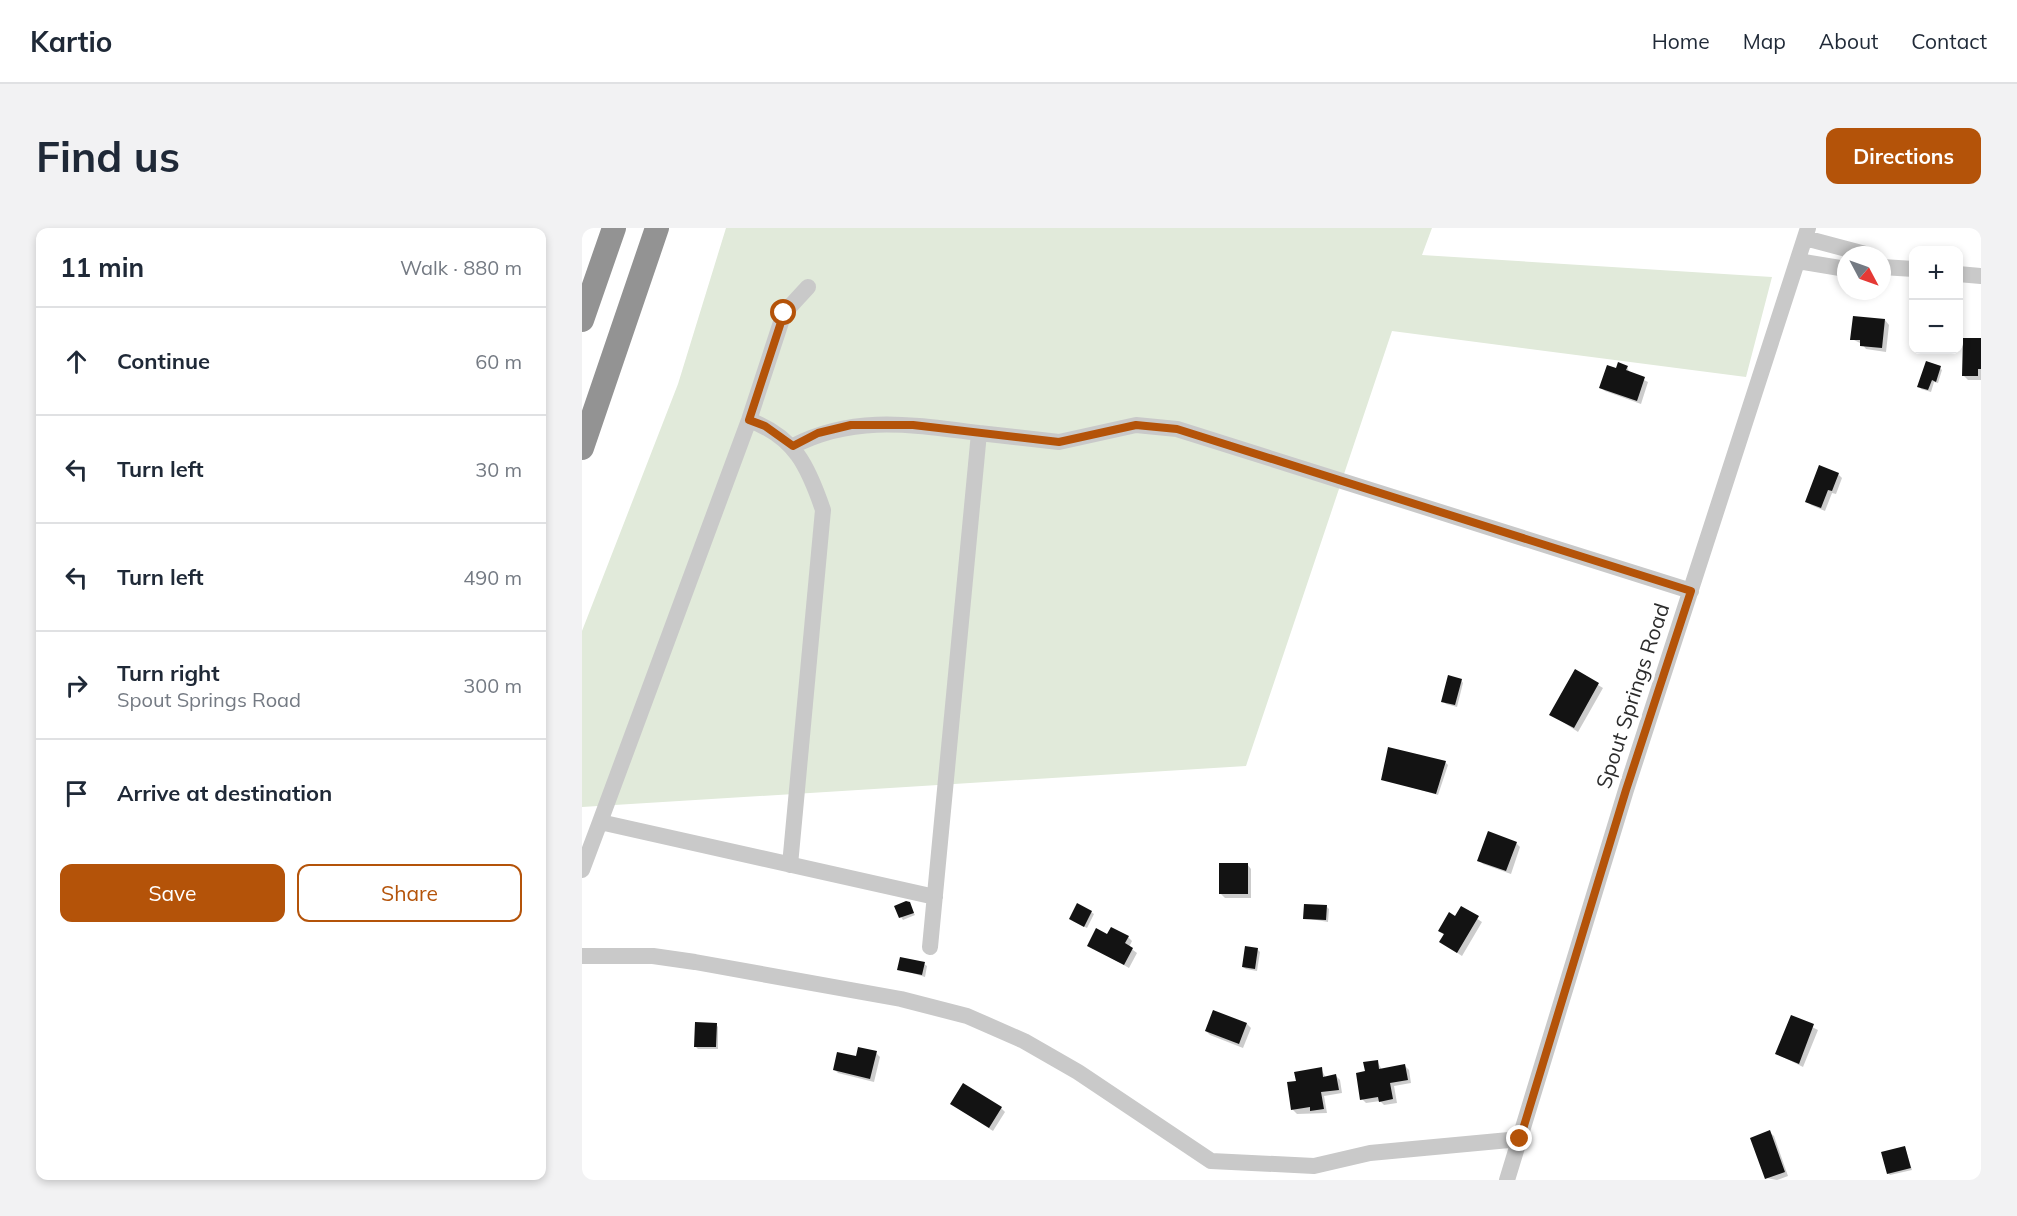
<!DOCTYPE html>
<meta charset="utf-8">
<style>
:root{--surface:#fff;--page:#f2f2f3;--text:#1f2937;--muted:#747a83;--line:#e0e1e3;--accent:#b45309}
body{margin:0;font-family:Mulish,sans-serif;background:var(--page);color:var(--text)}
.controls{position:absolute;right:18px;top:18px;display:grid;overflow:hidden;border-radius:12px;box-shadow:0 3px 9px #0003}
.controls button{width:54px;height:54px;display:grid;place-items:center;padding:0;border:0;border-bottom:2px solid var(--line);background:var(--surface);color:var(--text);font:30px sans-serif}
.compass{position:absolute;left:1255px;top:18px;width:54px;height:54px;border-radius:50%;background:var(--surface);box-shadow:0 3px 9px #0003;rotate:131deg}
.stop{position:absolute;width:18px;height:18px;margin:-14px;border:4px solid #b45309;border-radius:50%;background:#fff}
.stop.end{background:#b45309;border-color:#fff;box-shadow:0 2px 6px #0008}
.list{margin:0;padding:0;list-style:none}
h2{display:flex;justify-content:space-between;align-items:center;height:78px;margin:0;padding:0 24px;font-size:26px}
h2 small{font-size:20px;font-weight:400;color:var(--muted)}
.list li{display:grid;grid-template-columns:39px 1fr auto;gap:18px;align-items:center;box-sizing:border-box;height:108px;padding:0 24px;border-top:2px solid var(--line)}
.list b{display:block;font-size:22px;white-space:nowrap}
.list p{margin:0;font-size:20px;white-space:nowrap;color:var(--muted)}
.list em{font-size:20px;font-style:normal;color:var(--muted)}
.actions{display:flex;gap:12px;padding:18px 24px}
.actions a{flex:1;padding:14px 0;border:2px solid var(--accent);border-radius:12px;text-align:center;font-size:21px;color:var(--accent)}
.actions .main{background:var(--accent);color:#fff}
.icon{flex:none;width:33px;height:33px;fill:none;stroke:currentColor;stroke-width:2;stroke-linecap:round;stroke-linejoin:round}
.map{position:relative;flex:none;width:1399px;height:952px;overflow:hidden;border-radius:12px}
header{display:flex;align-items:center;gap:36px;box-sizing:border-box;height:84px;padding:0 30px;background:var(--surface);border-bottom:2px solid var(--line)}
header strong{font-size:28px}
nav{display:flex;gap:33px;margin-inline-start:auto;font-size:21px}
.intro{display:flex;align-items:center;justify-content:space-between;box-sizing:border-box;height:144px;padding:0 36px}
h1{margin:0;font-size:42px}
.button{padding:15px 27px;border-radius:12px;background:var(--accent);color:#fff;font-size:21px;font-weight:700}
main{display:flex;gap:36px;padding:0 36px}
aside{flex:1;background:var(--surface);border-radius:12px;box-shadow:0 3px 9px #0003}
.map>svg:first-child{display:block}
.green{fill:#e1eada}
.shadow{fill:#0003}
.building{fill:#131313}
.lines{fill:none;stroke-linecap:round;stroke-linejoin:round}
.minor{stroke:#c9c9c9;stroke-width:16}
.highway{stroke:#939393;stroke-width:24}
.route{stroke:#b45309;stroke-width:8}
.labels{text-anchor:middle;stroke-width:6;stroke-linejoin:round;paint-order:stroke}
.street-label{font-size:21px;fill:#2c2c2c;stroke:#fff}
</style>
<header>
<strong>Kartio</strong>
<nav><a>Home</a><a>Map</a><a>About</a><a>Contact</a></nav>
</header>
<div class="intro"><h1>Find us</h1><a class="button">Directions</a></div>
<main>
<aside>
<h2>11 min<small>Walk · 880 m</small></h2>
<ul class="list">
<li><svg class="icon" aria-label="ahead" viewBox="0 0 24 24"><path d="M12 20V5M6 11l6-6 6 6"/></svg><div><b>Continue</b></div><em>60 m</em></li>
<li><svg class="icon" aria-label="left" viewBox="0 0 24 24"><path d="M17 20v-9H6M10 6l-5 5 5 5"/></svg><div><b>Turn left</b></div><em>30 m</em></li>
<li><svg class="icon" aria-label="left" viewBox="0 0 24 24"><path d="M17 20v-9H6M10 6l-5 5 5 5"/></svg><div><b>Turn left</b></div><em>490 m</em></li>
<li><svg class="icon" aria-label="right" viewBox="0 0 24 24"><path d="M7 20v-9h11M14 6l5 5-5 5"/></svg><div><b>Turn right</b><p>Spout Springs Road</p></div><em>300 m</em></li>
<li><svg class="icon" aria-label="arrive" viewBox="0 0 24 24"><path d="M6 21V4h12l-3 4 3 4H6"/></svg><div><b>Arrive at destination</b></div></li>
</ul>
<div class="actions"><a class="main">Save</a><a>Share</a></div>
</aside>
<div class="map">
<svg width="1399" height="952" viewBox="0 0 1399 952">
<rect width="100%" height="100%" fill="#fff"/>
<!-- green -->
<path class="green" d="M144,0H850L840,27L1190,49L1164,149L810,103L664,538L0,579V403L96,156Z"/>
<!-- shadow -->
<path class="shadow" d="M1303,92L1307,97L1304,124L1284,121L1280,116L1270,111Z
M1382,112H1399V152H1386L1382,148Z
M1045,139L1048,145L1066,154L1059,176L1023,163L1018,159L1035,142Z
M1358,140L1360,142L1356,155L1352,154L1349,164L1339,161L1337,158Z
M1256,246L1260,250L1254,266L1250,265L1243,283L1229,277L1225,273Z
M993,443L1021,460L996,504L969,486Z
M879,452L881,455L875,479L864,476L861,473Z
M863,534L866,537L856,567L801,551Z
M934,615L938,619L929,646L901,636L897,632Z
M665,636L669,641V670H643L638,665Z
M327,676L333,687L321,692L319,689Z
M744,678L747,681L746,694L723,690Z
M879,680L900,694L880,728L859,714L862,707L858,702L873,690Z
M509,684L512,686L505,700L491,693Z
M526,708L546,709L550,713L547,719L555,725L547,740L506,717Z
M675,721L678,724L675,743L664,741L661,739Z
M342,736L345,738L343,749L317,741Z
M1210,789L1236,802L1221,839L1195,826Z
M134,796L136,799V821H116L113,818Z
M665,796L669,800L661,820L628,807L624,803Z
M294,825L298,829L292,854L256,845L252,841L275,830Z
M795,833L800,842L823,838L827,842L829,855L812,858L815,875L802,877L798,873L784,875L780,871L784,844Z
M739,841L744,850L754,848L758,852L760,865L742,868L745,885L715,886L711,882L716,854Z
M370,876L419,880L423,884L411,903Z
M1187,904L1192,908L1206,948L1195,952L1184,950Z
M1323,919L1330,942L1308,947L1306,945Z"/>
<!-- building -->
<path class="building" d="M1271,88L1303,91L1300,120L1278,118V112H1268Z
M1381,110H1399V141H1396V148H1380Z
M1344,133L1359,138L1354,154L1350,152L1346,162L1335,159Z
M1036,134L1046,138L1044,142L1063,149L1055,173L1017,160L1025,137L1034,140Z
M1237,237L1257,245L1250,263L1246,262L1239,280L1223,274Z
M993,441L1017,455L992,500L967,487Z
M866,447L880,451L873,477L859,474Z
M806,519L864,533L854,566L799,552Z
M906,603L935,614L924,643L895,633Z
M637,635H666V666H637Z
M324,673L328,674L332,685L317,690L312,678Z
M495,675L510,683L502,699L487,691Z
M722,676L745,677L744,692L721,691Z
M879,678L897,688L875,725L857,714L862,706L856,703L867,684L873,688Z
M529,699L547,708L543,715L551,720L542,737L505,718L514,700L525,706Z
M663,718L676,720L673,741L660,739Z
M318,729L343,734L340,747L315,742Z
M631,782L665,795L657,816L623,803Z
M1209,787L1232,796L1217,836L1193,826Z
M113,794L135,795L134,819H112Z
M276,819L295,823L288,851L251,842L255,824L274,828Z
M796,832L797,841L823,836L826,852L808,855L811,871L797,874L796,869L778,872L774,845L783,843L781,834Z
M740,839L741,849L754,846L757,862L739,864L742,881L728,883V879L709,882L705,854L714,853L712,844Z
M381,855L420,879L407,900L368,876Z
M1188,902L1203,944L1183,951L1168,910Z
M1323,918L1329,940L1305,946L1299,924Z"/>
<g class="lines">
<!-- minor -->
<path class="minor" d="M1223,10L1287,27
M1216,33L1264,41
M1300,39L1332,41
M1376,46L1399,48
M167,192C213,209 226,238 241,282L208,637
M211,218C273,186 331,197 397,205
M18,594L167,192L202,85L226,59
M0,642L18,594L353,669
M348,719L397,205L477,214L554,197L595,201L1109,363
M0,728H71L113,734L319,771L385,788L442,813L496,844L629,933L732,938L788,925L938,911
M925,952L1044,562L1226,0"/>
<!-- highway -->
<path class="highway" d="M0,92L32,0
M0,220L75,0"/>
</g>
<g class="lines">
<!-- route -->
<path class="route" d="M202,85L167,192L183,198L211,218L236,205L269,197H331L477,214L554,197L595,201L1109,363L1044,562L938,911"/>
</g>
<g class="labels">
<!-- street labels -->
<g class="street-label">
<text transform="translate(1051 468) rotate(-72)" y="7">Spout Springs Road</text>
</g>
</g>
</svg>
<div class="controls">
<button>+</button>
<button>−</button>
</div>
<svg class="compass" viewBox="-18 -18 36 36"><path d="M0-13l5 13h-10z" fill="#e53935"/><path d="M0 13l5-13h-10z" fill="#747a83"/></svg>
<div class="stop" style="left:202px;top:85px"></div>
<div class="stop end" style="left:938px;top:911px"></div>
</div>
</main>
